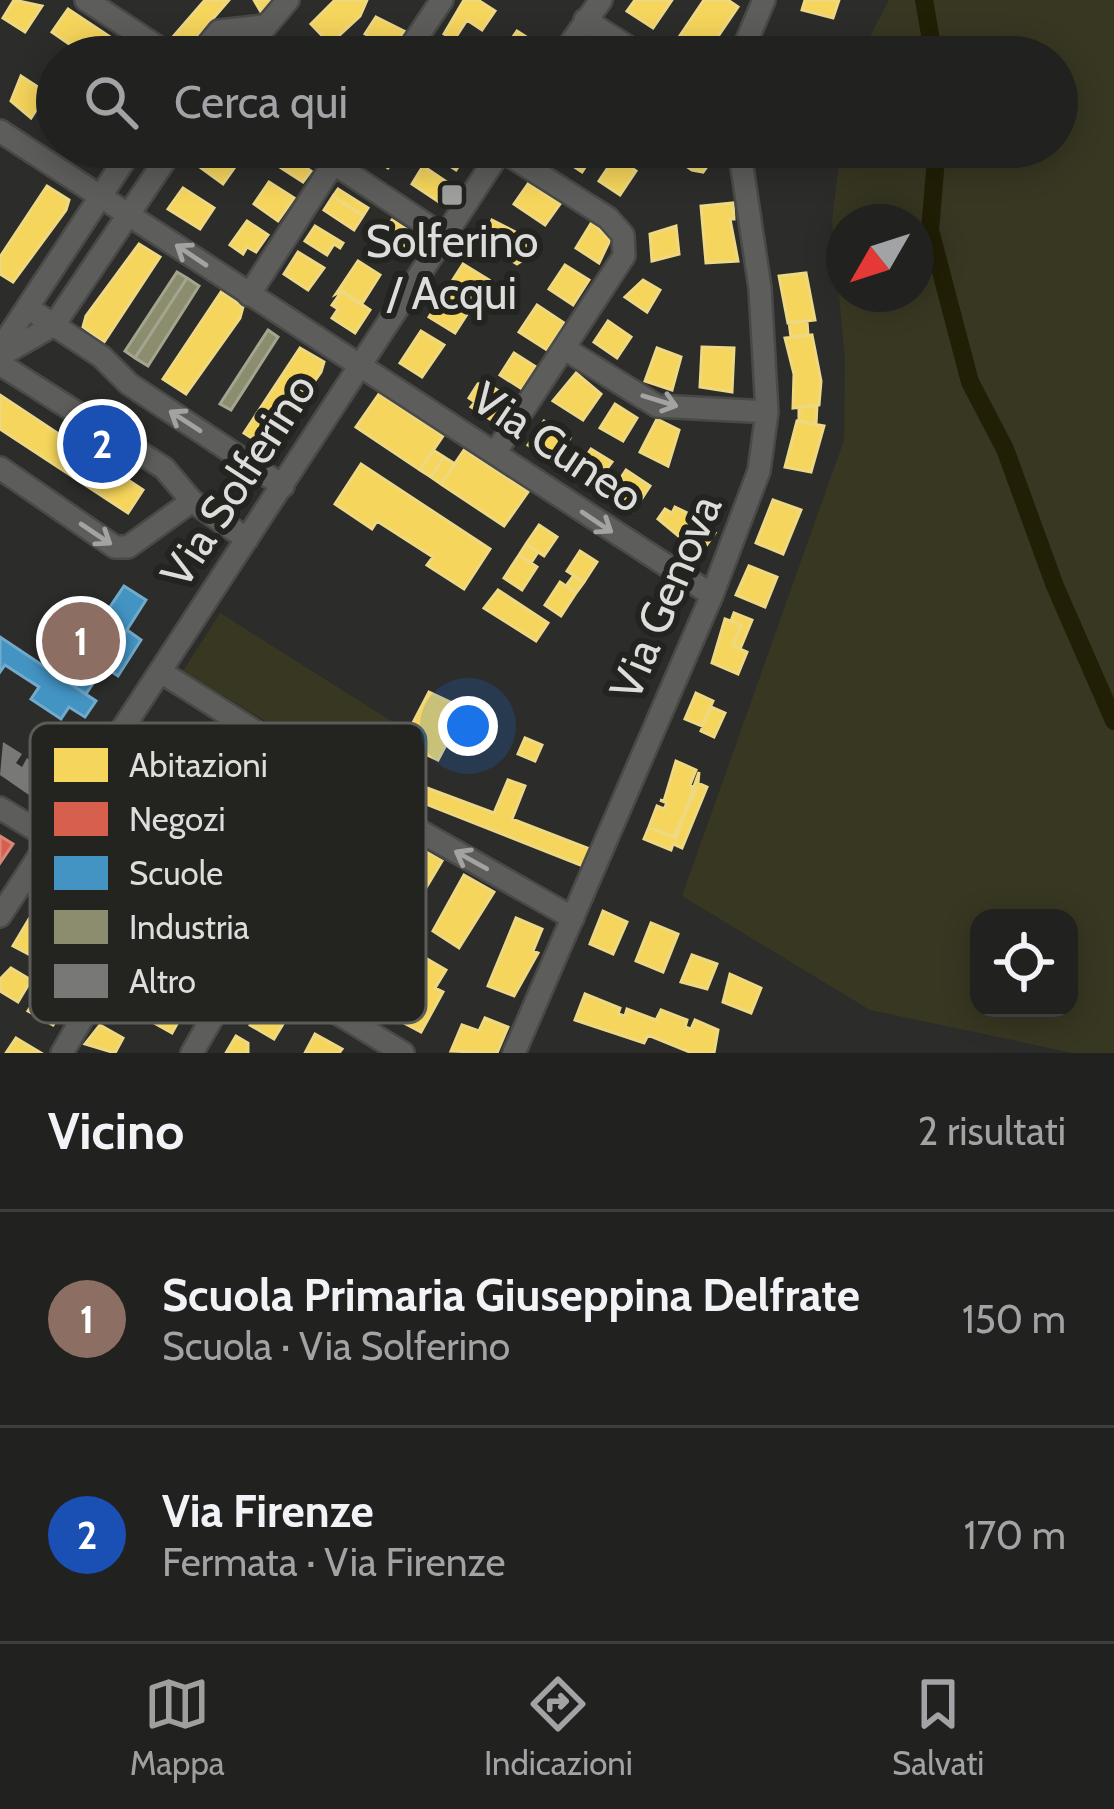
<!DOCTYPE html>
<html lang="it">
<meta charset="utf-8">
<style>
:root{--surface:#212120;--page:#292929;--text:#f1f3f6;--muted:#a2a3a5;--line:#3e3e3e;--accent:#9fa09d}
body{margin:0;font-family:Cabin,sans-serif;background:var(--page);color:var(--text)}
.controls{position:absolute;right:36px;bottom:36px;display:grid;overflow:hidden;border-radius:24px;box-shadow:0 6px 30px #0003}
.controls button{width:108px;height:108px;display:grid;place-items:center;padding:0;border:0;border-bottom:3px solid var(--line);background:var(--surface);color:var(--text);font:60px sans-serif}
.compass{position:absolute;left:826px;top:204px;width:108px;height:108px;border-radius:50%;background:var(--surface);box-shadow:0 6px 30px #0003;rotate:231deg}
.you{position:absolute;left:468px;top:726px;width:42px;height:42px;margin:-30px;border:9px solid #fff;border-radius:50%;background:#1a73e8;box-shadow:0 0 0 18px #1a73e833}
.badge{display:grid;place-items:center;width:78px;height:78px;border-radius:50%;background:var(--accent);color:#fff;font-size:39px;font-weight:700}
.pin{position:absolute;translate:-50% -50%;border:6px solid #fff;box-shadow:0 3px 12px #0006}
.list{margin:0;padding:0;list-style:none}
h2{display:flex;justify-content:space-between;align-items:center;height:156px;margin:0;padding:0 48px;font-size:51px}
h2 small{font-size:39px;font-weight:400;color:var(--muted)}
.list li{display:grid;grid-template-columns:78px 1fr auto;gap:36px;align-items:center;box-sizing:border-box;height:216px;padding:0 48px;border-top:3px solid var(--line)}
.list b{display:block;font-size:45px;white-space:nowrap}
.list p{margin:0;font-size:39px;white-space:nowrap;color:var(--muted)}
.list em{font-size:39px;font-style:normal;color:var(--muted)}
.icon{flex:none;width:66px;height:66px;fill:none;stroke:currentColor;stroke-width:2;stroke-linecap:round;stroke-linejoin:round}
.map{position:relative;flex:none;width:1114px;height:1053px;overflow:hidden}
.search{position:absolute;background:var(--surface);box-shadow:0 6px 30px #0003;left:36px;right:36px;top:36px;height:132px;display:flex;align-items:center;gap:30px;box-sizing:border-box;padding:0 42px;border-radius:66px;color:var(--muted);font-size:45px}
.sheet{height:588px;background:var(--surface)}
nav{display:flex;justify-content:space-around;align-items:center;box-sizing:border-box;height:168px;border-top:3px solid var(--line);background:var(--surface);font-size:33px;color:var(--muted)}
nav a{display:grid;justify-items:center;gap:6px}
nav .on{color:var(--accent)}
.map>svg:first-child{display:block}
.green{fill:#383722;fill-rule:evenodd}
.homes{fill:#f6d55c;stroke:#eed882;stroke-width:3}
.shops{fill:#d6604d;stroke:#d88678;stroke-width:3}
.schools{fill:#4393c3;stroke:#71aaca;stroke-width:3}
.industry{fill:#8c8c6e;stroke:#a4a58f;stroke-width:3}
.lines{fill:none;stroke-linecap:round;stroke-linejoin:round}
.canal{stroke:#211f05;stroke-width:18}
.building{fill:#787876}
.street-casing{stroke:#494947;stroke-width:26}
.street{stroke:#5d5d5b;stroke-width:21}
.oneway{stroke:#a3a4a1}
.poi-dot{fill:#9fa09d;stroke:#232320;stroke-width:4.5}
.labels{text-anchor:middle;stroke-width:12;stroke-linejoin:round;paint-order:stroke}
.poi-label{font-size:45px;fill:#dddedb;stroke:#232320}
.street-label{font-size:45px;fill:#dddedb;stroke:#232320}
.key{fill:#232320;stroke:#5b5b58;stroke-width:3}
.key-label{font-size:33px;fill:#dddedb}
</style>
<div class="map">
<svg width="1114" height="1053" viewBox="0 0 1114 1053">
<rect width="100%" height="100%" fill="#2c2c2a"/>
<!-- green -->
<path class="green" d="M889,0H1114V1053H1073L870,1010L682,896L844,440L845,359L832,220L841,147H1057V57H859ZM844,222H916V294H844ZM979,918H1069V1008H979Z
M220,613L401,727L372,786L183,671Z"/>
<!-- homes -->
<path class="homes" d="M14,0L42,6L25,32L3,18Z
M205,0H229L185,51L171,39Z
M254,0H273L261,12Z
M335,0H367L360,16L330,44L311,24Z
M464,0H478L495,11L482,30L467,20L454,40L444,34Z
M635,0H672L653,28L627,11Z
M704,0H728L738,7L704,57H696L675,43Z
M805,0H839L833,18L802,10Z
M68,9L113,39L100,57H88L52,32Z
M376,17L404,31L393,48L365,34Z
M517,31L542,47L536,57H499Z
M296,40L315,57H282Z
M21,76L47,93L31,118L11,101Z
M211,147H249L223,184L197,165Z
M366,147H402L388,168L363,151Z
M441,147H471L456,170L435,156Z
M552,147H581L593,155L582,172L550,151Z
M674,147H708L702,155L711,161L703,172L692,170L669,154Z
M278,148L311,171L303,182L269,160Z
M615,157L636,171L620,195L599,181Z
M423,166L451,185L439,202L412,184Z
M269,182L294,198L278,221L254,204Z
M528,184L560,204L545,225L514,204Z
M47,186L69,200L66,210L13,282L0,274V257Z
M183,188L214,208L200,229L168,209Z
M338,189L368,208L363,216L333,196Z
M333,196L363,216L354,230L324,210Z
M733,203L734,219H730L738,261L706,263L701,206Z
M392,220L418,237L402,260L377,243Z
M492,220L529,239L533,247L526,258L517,264L482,241Z
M247,221L268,235L256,252L247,247L243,254L230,245Z
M592,222L610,240L599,263L576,248Z
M315,226L343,243L340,248L334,244L327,255L305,241Z
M676,226L679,254L652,261L650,234Z
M139,244L160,257L104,342L83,327L86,316Z
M298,252L324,268L308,290L284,274Z
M358,261L380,275L361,305L342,291L336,294Z
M463,264L489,280L455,333L429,317Z
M565,265L589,280L573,305L549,289Z
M806,273L815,320L788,323L779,276Z
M643,280L660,290L647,312L625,297Z
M342,291L370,310L355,333L332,318L338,309L332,305Z
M221,292L243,307L240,318L186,394L163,379Z
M537,305L564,323L547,350L519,332Z
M608,321L631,337L617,358L594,342Z
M807,321L808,335L791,337L789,322Z
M421,331L444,345L422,377L400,363Z
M812,335L821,381L819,405L793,408L794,374L785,338Z
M702,347L734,348L732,392L700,387Z
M300,348L324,362L321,372L267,448L244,433Z
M657,348L681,357L672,390L645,381Z
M514,353L536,367L522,389L500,375Z
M576,373L601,394L583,420L553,401Z
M486,383L515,401L499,425L471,407L475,402L469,398L478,384Z
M379,394L443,436L420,470L356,427Z
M0,395L143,490L128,513L0,429Z
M615,404L637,418L623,441L600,428Z
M817,405L816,425L799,421V407Z
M657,419L679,430L668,466L640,452Z
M544,421L570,438L554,463L528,445Z
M797,421L824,426L811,472L785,467Z
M591,449L612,462L598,481L578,468Z
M433,450L444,457L431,477L420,470Z
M464,450L528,492L504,526L441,484Z
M444,457L455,464L441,484L431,477Z
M361,464L490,549L464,589L427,565L433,557L377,521L372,529L335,504Z
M626,470L650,486L633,512L609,496Z
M773,500L801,510L783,554L756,543Z
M675,507L710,524L693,548L658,519L665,509L672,513Z
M539,525L557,537L544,556L526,544Z
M707,528L715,533L701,553L693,548Z
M526,544L538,552L531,563L519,555Z
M580,551L597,562L584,582L567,571Z
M519,555L537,567L522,590L504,578Z
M749,566L777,577L765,607L736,595Z
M574,575L584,582L576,593L566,586Z
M560,582L576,593L561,616L545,605Z
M498,590L548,623L536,641L484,608Z
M734,613L752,620L740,649L733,646L741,625L731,621Z
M725,619L741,625L733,646L747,652L738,674L712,663Z
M429,692L465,709L438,760L425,754L410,782L419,785L413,799L380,786Z
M696,693L713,701L702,726L685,719Z
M711,707L725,713L714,737L701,731Z
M525,738L542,745L535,761L518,754Z
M676,761L696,770L690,785L697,788L673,837L649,827L657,806L664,809L667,803L660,800L664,801Z
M699,772L698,783L707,787L682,848L673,844L671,850L644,839L649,827L676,838Z
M508,780L525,786L512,819L590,849L583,866L413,799L419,785L494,813Z
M414,845L442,861L408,918L380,901Z
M464,875L494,892L459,948L433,931Z
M603,911L627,922L613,954L590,944Z
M516,918L542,929L533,951L538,953L514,996L488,986Z
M29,919L52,933L36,958L13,946Z
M651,923L678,934L663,972L636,961Z
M692,955L717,964L707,989L681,982Z
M422,956L446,970L435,988L443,992L421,1032L389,1015Z
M11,968L31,980L18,1002L0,991V979Z
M730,974L761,988L751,1013L723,1002Z
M129,982L184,1011L172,1033L117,1002Z
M45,984L69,999L53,1025L28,1011Z
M585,994L620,1008L618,1014L625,1016L627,1009L656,1020L661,1010L687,1020L685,1027L691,1029L695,1020L718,1030L714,1053H692L648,1035L644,1043L575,1020Z
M260,998L289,1014L274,1039L250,1025Z
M485,1018L508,1027L497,1053L451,1051L462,1025L479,1031Z
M100,1025L123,1038L115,1053L85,1044Z
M315,1034L342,1049L339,1053H305Z
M236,1036L248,1043V1053H226Z
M16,1038L41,1053H6Z"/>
<!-- shops -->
<path class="shops" d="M0,836L13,844L0,863Z"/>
<!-- schools -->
<path class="schools" d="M124,586L146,600L118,644L95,629Z
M95,629L110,640L102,653L109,658L127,630L141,640L118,676L104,667L86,694L72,685L89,657L80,651Z
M0,637L96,701L85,717L69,707L61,719L31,699L39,687L5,665L0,672Z"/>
<!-- industry -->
<path class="industry" d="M177,272L187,278L135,358L125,351Z
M187,278L199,286L148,366L135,358Z
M268,330L278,337L231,410L220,404Z"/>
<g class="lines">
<!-- canal -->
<path class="canal" d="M924,0L934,57
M937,147L930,230L970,382L1005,449L1055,586L1114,721"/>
</g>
<!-- building -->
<path class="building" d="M3,742L22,754L16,763L22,767L27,758L57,782L42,804L0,775Z"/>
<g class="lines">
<!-- street casing -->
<g class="street-casing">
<path id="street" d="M86,0L173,57
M585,20L644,57
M198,57L219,31L263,26
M240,57L288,0
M404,57L442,0
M561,57L601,0
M740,57L764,0
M0,131L712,595
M309,147L442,235
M249,295L344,147
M28,308L102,357L129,384L283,486
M0,349L133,147
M565,349L657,406L767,412
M0,356L54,325L174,147
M0,364L164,468L192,501L247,539
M497,450L624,256L623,235L608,218L501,150
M0,468L115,547H128L192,501
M161,672L344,788L573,918
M0,808L403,1053
M0,916L503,147
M62,1053L151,901
M192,1053L344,788
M514,1053L712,595L759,471L767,412L760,288L739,147"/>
</g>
<!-- street -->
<use href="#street" class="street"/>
</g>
<!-- one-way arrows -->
<defs><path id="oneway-shaft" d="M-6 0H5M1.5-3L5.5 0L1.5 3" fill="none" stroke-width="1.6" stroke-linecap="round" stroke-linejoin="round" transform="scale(3)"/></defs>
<g class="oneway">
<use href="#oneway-shaft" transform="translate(191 255) rotate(-146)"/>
<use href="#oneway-shaft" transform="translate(660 401) rotate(17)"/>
<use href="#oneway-shaft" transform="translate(185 421) rotate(-147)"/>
<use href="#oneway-shaft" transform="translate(597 522) rotate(34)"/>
<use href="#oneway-shaft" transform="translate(96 534) rotate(34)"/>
<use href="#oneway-shaft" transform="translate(471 860) rotate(-151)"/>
</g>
<!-- markers -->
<rect class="poi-dot" x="440" y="183" width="24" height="24" rx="6"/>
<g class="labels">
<!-- poi labels -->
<g class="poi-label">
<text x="452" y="257">Solferino<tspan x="452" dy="52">/ Acqui</tspan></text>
</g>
<!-- street labels -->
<g class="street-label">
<text transform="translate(558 447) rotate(34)" y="16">Via Cuneo</text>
<text transform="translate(238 480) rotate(-57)" y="16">Via Solferino</text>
<text transform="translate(665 597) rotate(-67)" y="16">Via Genova</text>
</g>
</g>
<!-- legend -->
<rect x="30" y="723" width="396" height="300" rx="18" class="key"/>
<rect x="54" y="748" width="54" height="34" fill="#f6d55c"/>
<rect x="54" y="802" width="54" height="34" fill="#d6604d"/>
<rect x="54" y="856" width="54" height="34" fill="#4393c3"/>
<rect x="54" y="910" width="54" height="34" fill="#8c8c6e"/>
<rect x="54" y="964" width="54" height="34" fill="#787876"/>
<g class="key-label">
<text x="129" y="777">Abitazioni</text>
<text x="129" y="831">Negozi</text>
<text x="129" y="885">Scuole</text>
<text x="129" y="939">Industria</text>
<text x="129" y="993">Altro</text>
</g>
</svg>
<div class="controls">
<button><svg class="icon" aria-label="locate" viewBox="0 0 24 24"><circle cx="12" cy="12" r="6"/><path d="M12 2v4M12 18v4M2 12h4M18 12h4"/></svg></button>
</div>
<svg class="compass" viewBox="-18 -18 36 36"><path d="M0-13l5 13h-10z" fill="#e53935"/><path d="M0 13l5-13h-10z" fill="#a2a3a5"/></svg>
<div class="you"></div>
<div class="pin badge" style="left:81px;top:641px;background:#8d6e63">1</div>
<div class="pin badge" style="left:102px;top:444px;background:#1a4fb4">2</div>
<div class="search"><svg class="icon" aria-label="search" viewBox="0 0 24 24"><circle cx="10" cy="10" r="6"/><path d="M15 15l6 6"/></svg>Cerca qui</div>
</div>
<section class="sheet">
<h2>Vicino<small>2 risultati</small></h2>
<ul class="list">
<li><span class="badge" style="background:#8d6e63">1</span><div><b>Scuola Primaria Giuseppina Delfrate</b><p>Scuola · Via Solferino</p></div><em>150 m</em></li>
<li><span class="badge" style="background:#1a4fb4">2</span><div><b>Via Firenze</b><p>Fermata · Via Firenze</p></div><em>170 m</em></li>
</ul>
</section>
<nav>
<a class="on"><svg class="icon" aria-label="map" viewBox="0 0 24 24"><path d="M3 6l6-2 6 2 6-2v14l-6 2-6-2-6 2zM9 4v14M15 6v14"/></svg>Mappa</a>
<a><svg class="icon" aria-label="directions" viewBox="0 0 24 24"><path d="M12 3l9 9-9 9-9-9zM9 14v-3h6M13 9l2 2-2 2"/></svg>Indicazioni</a>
<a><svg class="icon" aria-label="saved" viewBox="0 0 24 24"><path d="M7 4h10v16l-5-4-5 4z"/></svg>Salvati</a>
</nav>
